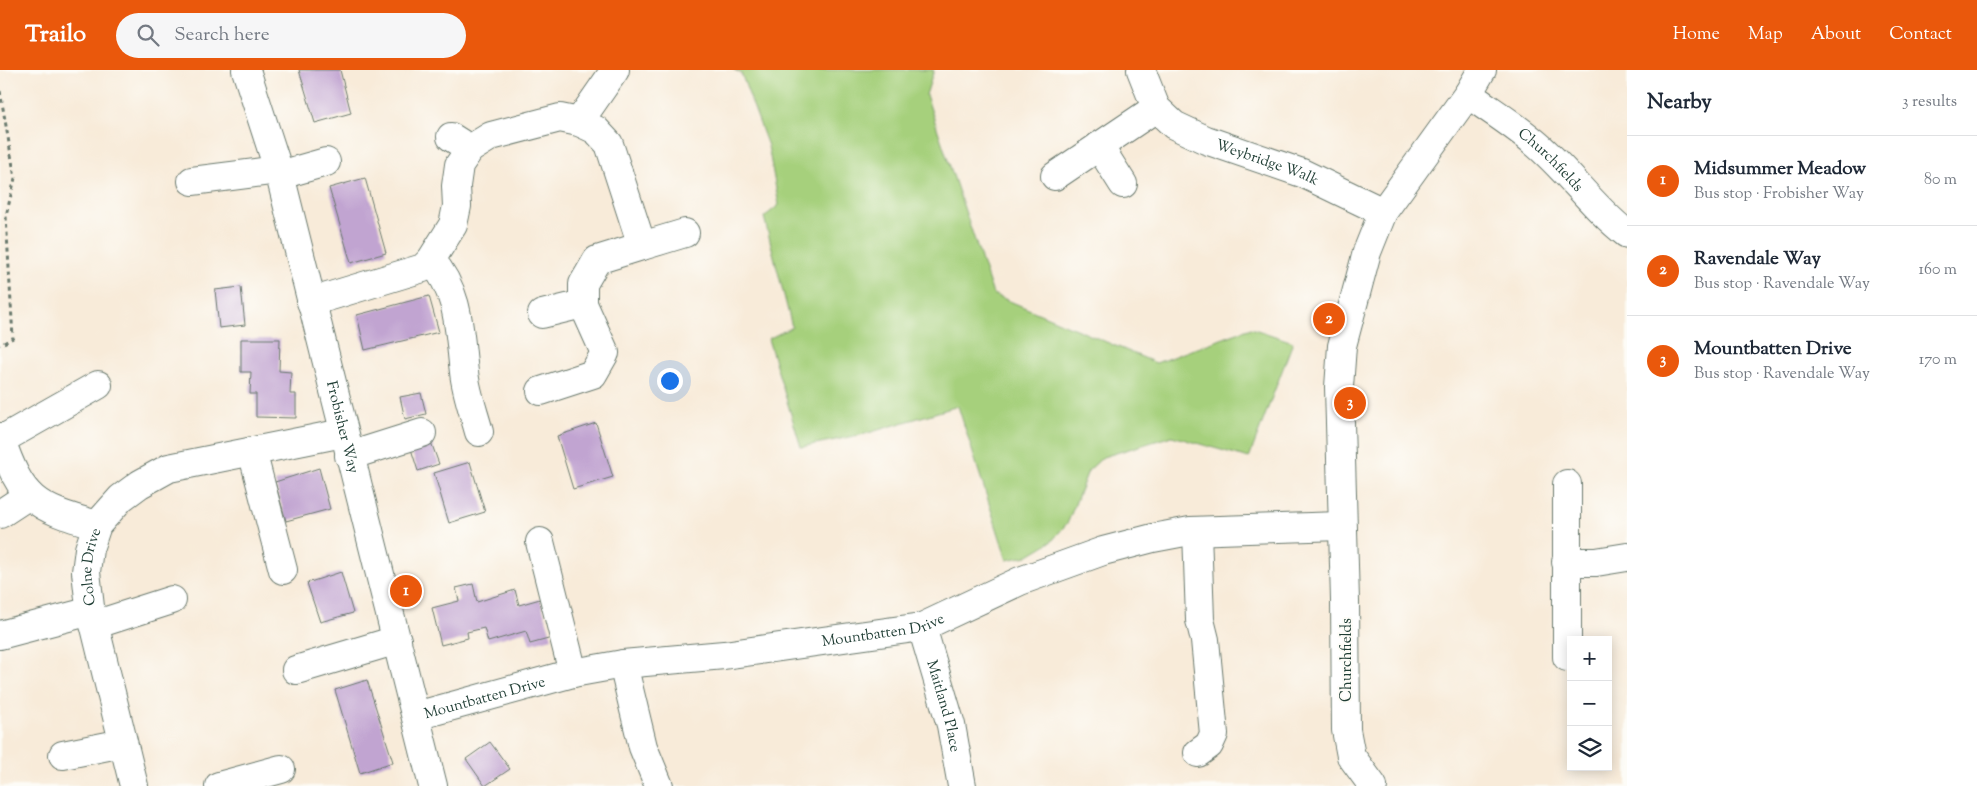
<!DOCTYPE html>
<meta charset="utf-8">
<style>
:root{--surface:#fff;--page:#f6f6f7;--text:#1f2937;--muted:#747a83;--line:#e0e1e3;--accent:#ea580c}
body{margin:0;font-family:"Sorts Mill Goudy",serif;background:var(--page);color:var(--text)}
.controls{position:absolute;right:15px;bottom:15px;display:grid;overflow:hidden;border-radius:0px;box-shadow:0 2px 12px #0003}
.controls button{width:45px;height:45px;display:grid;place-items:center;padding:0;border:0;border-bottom:1px solid var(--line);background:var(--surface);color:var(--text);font:25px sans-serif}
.you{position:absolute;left:669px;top:310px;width:18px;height:18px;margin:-12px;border:4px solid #fff;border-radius:50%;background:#1a73e8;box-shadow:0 0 0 8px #1a73e833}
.badge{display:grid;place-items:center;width:32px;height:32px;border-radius:50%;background:var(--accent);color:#fff;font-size:16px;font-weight:700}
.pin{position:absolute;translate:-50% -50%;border:2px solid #fff;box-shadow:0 1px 5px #0006}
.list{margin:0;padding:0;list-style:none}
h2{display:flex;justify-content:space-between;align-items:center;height:65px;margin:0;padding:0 20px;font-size:21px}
h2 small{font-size:16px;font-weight:400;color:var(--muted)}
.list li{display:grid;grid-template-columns:32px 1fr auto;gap:15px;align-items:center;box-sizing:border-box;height:90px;padding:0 20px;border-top:1px solid var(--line)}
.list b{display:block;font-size:19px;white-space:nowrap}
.list p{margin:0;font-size:16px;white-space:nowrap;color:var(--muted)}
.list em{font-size:16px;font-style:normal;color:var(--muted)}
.icon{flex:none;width:28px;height:28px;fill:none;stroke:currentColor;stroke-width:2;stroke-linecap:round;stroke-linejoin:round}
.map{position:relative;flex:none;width:1627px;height:716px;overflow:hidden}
header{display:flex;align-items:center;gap:30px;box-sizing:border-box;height:70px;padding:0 25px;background:var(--accent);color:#fff}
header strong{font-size:24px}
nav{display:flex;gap:28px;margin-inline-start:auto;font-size:18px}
.search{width:350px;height:45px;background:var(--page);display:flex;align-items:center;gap:12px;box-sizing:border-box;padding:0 18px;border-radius:28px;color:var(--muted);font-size:19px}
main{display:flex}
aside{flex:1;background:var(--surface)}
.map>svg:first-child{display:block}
.green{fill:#a6d07c;stroke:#628658}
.building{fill:#c1a4d1}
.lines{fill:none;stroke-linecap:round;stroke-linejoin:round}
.minor-casing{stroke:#6b7a6e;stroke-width:30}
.path{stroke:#6b7a6e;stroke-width:3;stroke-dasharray:4 4;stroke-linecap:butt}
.minor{stroke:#fff;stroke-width:28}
.labels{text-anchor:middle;stroke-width:4;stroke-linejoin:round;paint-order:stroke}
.street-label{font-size:15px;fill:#1f3d34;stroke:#fdfcf7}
</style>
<header>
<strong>Trailo</strong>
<div class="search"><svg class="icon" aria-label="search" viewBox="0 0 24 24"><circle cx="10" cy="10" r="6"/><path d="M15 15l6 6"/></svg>Search here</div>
<nav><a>Home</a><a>Map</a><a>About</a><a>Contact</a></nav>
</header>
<main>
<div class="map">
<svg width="1627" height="716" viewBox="0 0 1627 716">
<rect width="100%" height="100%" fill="#fdfcf7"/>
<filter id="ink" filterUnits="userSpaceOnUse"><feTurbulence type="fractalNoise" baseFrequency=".02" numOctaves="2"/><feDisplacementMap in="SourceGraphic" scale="10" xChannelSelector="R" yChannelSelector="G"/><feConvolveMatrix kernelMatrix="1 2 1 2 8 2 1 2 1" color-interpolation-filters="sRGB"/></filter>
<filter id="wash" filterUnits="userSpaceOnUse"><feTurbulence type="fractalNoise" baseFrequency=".0096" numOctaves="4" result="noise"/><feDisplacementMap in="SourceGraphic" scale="20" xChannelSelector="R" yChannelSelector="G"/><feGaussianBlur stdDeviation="1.12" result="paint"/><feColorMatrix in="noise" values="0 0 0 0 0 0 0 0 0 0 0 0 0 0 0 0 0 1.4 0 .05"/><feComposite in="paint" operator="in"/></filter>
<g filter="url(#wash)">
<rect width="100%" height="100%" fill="#f8ebd9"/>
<!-- green -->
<path class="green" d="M734,0H934L926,25L993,224L1156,293L1251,258L1293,272L1249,388L1172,366L1103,387L1088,401L1068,452L1052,471L1027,486L1007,490L958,336L865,364L801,377L768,269L792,257L764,147L779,135L768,76L741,3Z"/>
<g id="blocks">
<!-- building -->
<path class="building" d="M299,0H340L351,43L315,53Z
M365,108L386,183L351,193L329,118Z
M241,217L245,255L219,258L215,220Z
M429,226L439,262L365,280L357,245Z
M241,269H280L279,301L291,302L290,324H296V348L256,347V324H250L251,302H241Z
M421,323L426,344L405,349L400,327Z
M596,353L613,407L573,419L557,366Z
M431,372L439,394L418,401L411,379Z
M470,392L485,442L449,453L434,403Z
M319,398L330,439L286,451L275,412Z
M341,502L353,543L320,552L307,513Z
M473,514L477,532L515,520L519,535L540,529L552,568L530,574L526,561L488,572L484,558L467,562L468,568L441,575L432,538L459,531L456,518Z
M367,610L393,692L360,703L335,620Z
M490,672L510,699L485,716L466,689Z"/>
</g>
</g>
<g filter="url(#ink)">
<use href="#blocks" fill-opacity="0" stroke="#6b7a6e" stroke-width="1"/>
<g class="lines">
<!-- minor casing -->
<g class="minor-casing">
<g id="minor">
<path id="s1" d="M246,0L280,105L433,716"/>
<path id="s2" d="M1141,0L1156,38L1174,55L1206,70L1302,103L1383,142"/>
<path id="s3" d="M1468,24C1490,40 1513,54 1534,72C1568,100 1592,137 1627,164"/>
<path d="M579,52L615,0"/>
<path d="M451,67L470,79"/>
<path d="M1099,76L1123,114"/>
<path d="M280,105L326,92"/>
<path d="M1055,106L1156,38"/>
<path d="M192,111L278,100"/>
<path d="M642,176L685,163"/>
<path d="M431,190C460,222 459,262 464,302C466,322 474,343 479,362"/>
<path d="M311,232L423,198L431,190L453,155L457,136L456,116L459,95L470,79L491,66L560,48L579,52L596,60L609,74L642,176L597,190L583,214V234L605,283L593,304L541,321"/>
<path d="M542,244L583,234"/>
<path d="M0,367C22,431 34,437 97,455"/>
<path d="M1,370L98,315"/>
<path d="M252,381L283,500"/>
<path d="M349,386L422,363"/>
<path d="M1567,414V587"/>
<path d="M0,444L29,425"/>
<path d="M1197,461L1200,550L1205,570L1214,664L1209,675L1198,683"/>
<path d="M540,472L573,603"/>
<path d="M1566,492H1596L1627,487"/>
<path d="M94,555L172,530"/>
<path id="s4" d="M922,557L951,655L962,716"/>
<path d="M0,565L91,541"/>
<path d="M623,594L643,677L659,716"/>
<path d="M296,600L397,570"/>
<path id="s5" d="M416,646L573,603L623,594L724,585L922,557L1020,511L1103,481L1153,468L1190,461L1341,456"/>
<path d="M63,685L123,673"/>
<path id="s6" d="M134,716L90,537L86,502L89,479L97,455L121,428L140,414L169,398L343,363"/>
<path d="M219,716L281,699"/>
<path d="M1373,716L1351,686L1346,660L1345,531L1339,317L1342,276L1367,182L1383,142L1468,24L1482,0"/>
</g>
</g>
<!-- path -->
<path class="path" d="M0,21L15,108L6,146L13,268L0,275"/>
<!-- minor -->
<use href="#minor" class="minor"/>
</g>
</g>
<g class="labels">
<!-- street labels -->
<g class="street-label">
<text dy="5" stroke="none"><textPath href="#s3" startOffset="106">Churchfields</textPath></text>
<text dy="5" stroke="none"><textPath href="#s2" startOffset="166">Weybridge Walk</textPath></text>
<text dy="5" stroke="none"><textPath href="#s1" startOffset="370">Frobisher Way</textPath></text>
<text dy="5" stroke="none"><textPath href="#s6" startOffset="225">Colne Drive</textPath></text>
<text dy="5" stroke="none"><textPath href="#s5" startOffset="476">Mountbatten Drive</textPath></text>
<text transform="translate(1346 590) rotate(-90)" y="5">Churchfields</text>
<text dy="5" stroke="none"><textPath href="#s5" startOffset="71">Mountbatten Drive</textPath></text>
<text dy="5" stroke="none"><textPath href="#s4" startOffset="82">Maitland Place</textPath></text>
</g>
</g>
</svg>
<div class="controls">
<button>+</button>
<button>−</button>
<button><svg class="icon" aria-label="layers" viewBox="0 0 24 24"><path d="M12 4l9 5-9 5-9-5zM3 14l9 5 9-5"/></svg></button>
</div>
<div class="you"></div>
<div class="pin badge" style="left:406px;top:521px">1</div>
<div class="pin badge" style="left:1329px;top:249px">2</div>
<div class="pin badge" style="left:1350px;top:333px">3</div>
</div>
<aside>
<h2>Nearby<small>3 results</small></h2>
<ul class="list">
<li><span class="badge">1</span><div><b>Midsummer Meadow</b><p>Bus stop · Frobisher Way</p></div><em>80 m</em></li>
<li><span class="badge">2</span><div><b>Ravendale Way</b><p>Bus stop · Ravendale Way</p></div><em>160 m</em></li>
<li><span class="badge">3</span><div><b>Mountbatten Drive</b><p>Bus stop · Ravendale Way</p></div><em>170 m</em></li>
</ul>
</aside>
</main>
